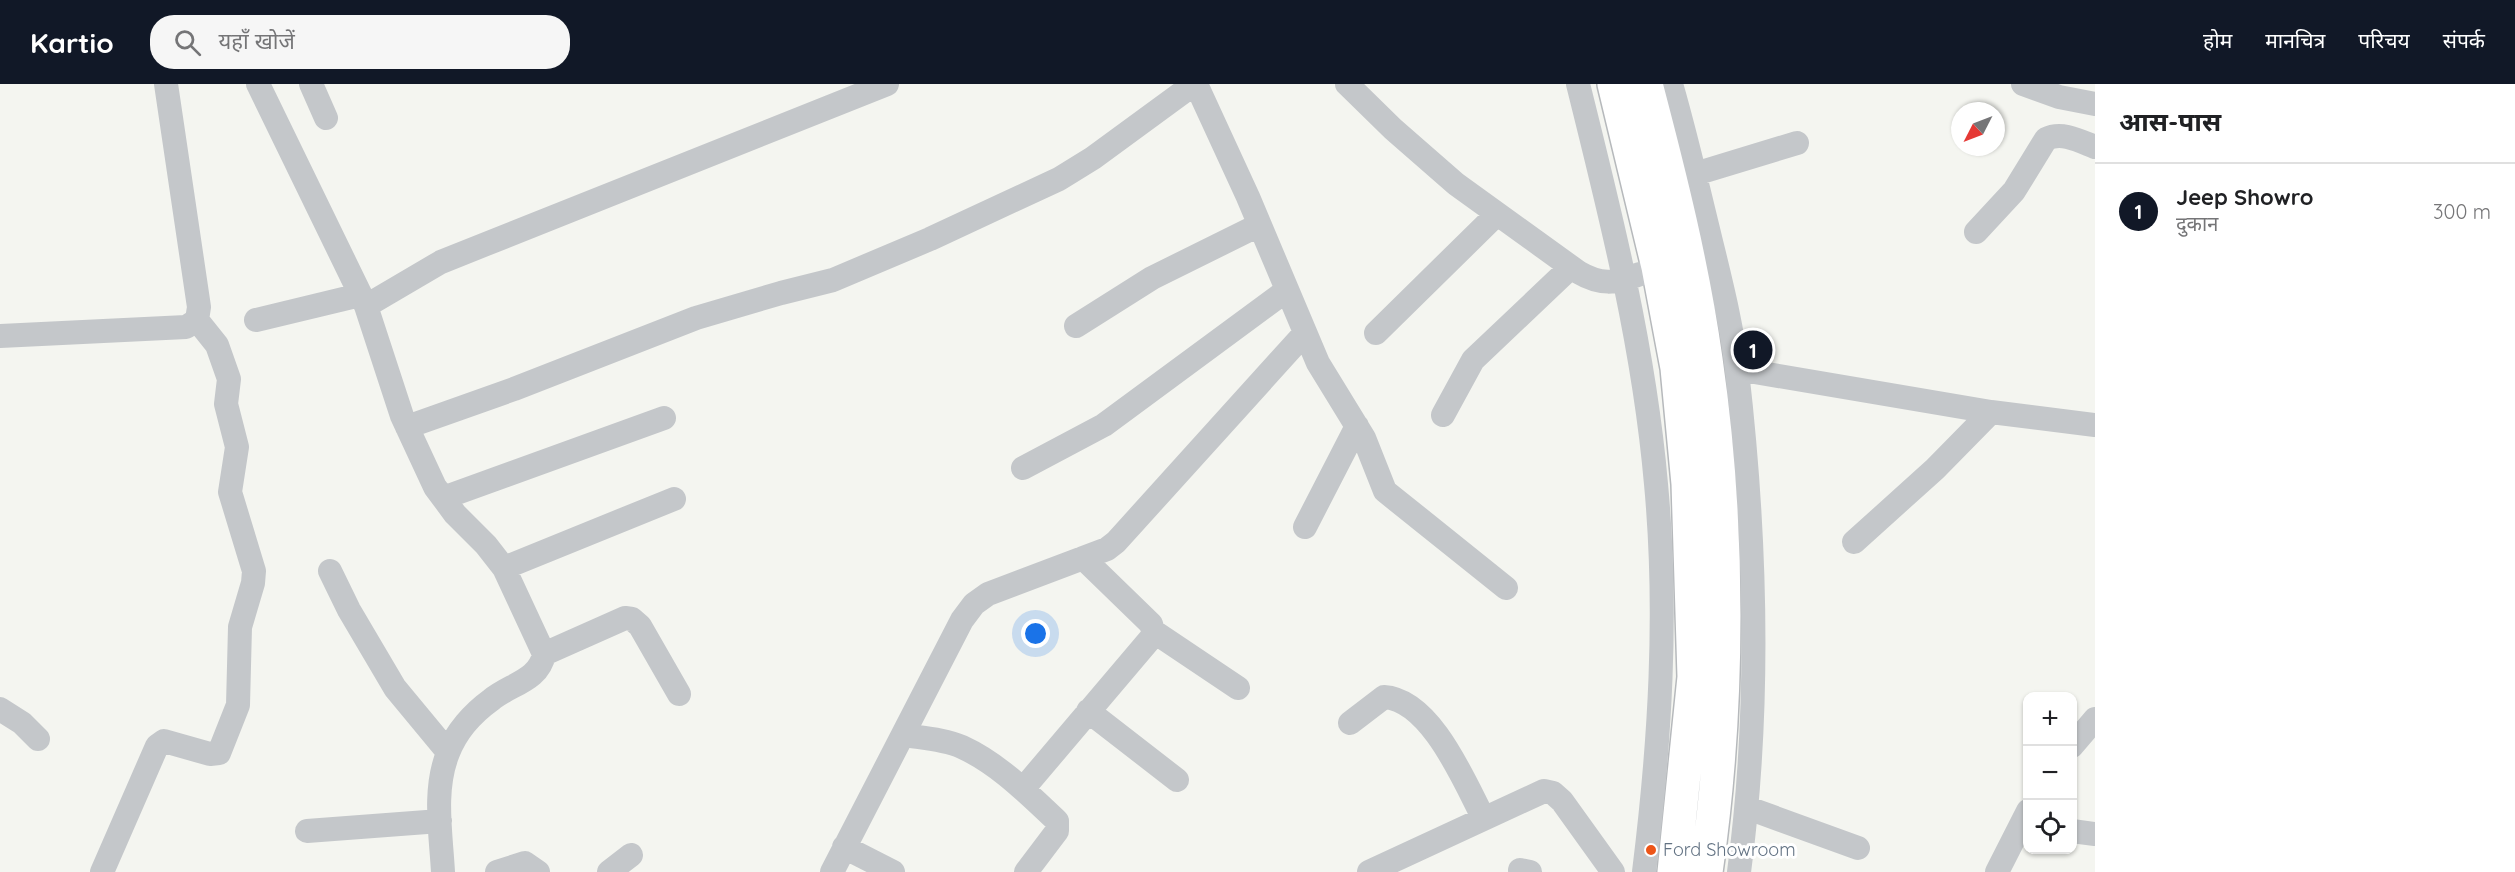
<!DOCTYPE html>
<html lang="hi">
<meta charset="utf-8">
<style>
:root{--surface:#fff;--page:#f6f6f6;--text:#202124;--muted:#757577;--line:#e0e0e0;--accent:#111827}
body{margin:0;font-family:Quicksand,"Noto Sans Devanagari",sans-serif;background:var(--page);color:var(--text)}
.controls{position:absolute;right:18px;bottom:18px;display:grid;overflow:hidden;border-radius:12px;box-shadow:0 2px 4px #0004}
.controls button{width:54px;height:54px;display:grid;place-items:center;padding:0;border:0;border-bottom:2px solid var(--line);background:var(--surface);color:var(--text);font:30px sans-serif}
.compass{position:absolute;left:1951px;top:18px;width:54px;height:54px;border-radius:50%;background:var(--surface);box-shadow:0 2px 4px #0004;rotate:228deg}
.you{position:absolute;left:1036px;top:550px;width:21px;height:21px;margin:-15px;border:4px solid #fff;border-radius:50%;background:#1a73e8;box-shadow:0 0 0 9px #1a73e833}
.badge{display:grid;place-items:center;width:39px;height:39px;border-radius:50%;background:var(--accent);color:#fff;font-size:20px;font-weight:700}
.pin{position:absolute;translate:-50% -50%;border:3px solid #fff;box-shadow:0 2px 6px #0006}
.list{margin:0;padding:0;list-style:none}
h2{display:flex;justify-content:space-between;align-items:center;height:78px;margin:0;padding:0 24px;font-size:26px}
h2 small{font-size:20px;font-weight:400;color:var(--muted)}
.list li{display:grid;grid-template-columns:39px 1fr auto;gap:18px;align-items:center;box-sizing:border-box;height:96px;padding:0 24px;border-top:2px solid var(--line)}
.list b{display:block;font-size:22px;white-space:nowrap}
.list p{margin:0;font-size:20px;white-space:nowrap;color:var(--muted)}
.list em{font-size:20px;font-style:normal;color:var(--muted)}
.icon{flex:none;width:33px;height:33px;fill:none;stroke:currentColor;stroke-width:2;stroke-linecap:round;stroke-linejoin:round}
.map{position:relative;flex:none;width:2095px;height:788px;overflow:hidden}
header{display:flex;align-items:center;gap:36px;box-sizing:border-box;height:84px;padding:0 30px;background:var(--accent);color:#fff}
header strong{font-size:28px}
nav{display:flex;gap:33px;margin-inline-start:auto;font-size:21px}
.search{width:420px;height:54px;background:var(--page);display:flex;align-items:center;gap:15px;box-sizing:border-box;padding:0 21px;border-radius:24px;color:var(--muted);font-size:22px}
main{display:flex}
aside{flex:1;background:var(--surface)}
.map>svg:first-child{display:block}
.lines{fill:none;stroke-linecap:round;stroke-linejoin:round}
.highway-casing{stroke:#b6b9bc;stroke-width:36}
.minor{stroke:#c4c7ca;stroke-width:24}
.highway{stroke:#fff;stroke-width:33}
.poi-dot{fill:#ed5518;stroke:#fff;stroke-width:2}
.labels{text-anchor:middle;stroke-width:6;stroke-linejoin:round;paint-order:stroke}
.poi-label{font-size:18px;fill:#627283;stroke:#fff;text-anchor:start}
</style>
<header>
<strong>Kartio</strong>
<div class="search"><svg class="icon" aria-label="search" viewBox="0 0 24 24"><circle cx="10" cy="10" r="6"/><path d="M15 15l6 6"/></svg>यहाँ खोजें</div>
<nav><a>होम</a><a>मानचित्र</a><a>परिचय</a><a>संपर्क</a></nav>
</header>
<main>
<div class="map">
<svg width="2095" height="788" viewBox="0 0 2095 788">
<rect width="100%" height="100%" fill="#f4f5f0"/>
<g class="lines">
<!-- highway casing -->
<g class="highway-casing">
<path id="highway" d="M1614,0L1658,183L1677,284L1688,400L1694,593L1674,788
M1646,0C1670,91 1693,182 1706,275C1730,441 1730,622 1706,788"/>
</g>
<!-- minor -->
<path class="minor" d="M258,0L366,222L402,332L435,403L455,430L486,461L504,484L544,570C539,597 510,600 491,616C473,629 456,648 448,669C433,706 441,750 443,788
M311,0L326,34
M1196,0L1248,113L1318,279L1364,354L1385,407L1506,504
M1347,0L1393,45L1456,100L1578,188C1600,201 1615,200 1640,190
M1578,0C1611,132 1644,263 1656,400C1668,529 1660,659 1644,788
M1671,0C1685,48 1696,96 1708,145C1719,191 1732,239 1737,287C1756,452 1761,623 1739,788
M2023,0L2059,13L2095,20
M1695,90L1797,59
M1976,148L2014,107L2046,55C2062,47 2080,57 2095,63
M366,222L441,178L887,0
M256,236L360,211
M1076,242L1152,194L1259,141
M1376,249L1497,130
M0,252L186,243L197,236L199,223L166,0
M1737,285L1991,328L2095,341
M1443,331L1473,276L1571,183
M407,343L514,305L696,234L781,209L833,196L930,155L1059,95L1093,74L1194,0
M1023,384L1104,341L1287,206
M443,414L664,334
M1305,443L1357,342
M1854,458L1935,385L1991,328
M504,484L674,415
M330,487L349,526L395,604L448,668
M1153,547L1238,604
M544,570L625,534L632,535L640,542L679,610
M0,625L22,639L38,655
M1088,627L1177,696
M1350,639L1384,613C1431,616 1464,697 1483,733
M903,651C922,654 944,655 962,663C999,680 1028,710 1057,737V747L1026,788
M2072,662L2095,635
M1023,705L1151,554L1153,547L1151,540L1083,474
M1748,724L1858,764
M307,747L440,737
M2072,747L2095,750
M844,763L893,788
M1520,786L1530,788
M102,788L157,662L164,657L210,670L219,669L238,621L240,543L253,499L254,487L230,408L237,363L226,320L229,295L217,261L197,236
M497,788L525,779L538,788
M609,788L631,771
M832,788L962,536L974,520L988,510L1107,465L1116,458L1305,249
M1369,788L1544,707L1553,709L1562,717L1613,788
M1997,788L2028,727"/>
<!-- highway -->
<use href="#highway" class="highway"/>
</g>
<!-- markers -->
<circle class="poi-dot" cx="1651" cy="766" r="6"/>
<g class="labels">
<!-- poi labels -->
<g class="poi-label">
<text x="1663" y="772">Ford Showroom</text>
</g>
</g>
</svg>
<div class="controls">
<button>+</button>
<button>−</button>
<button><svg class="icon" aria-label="locate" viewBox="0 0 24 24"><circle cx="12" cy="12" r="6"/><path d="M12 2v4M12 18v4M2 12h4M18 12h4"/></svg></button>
</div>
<svg class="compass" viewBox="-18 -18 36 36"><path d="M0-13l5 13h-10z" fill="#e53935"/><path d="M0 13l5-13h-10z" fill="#757577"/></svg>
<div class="you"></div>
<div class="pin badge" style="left:1753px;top:266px">1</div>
</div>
<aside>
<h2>आस-पास<small></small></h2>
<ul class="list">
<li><span class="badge">1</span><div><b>Jeep Showro</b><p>दुकान</p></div><em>300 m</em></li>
</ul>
</aside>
</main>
